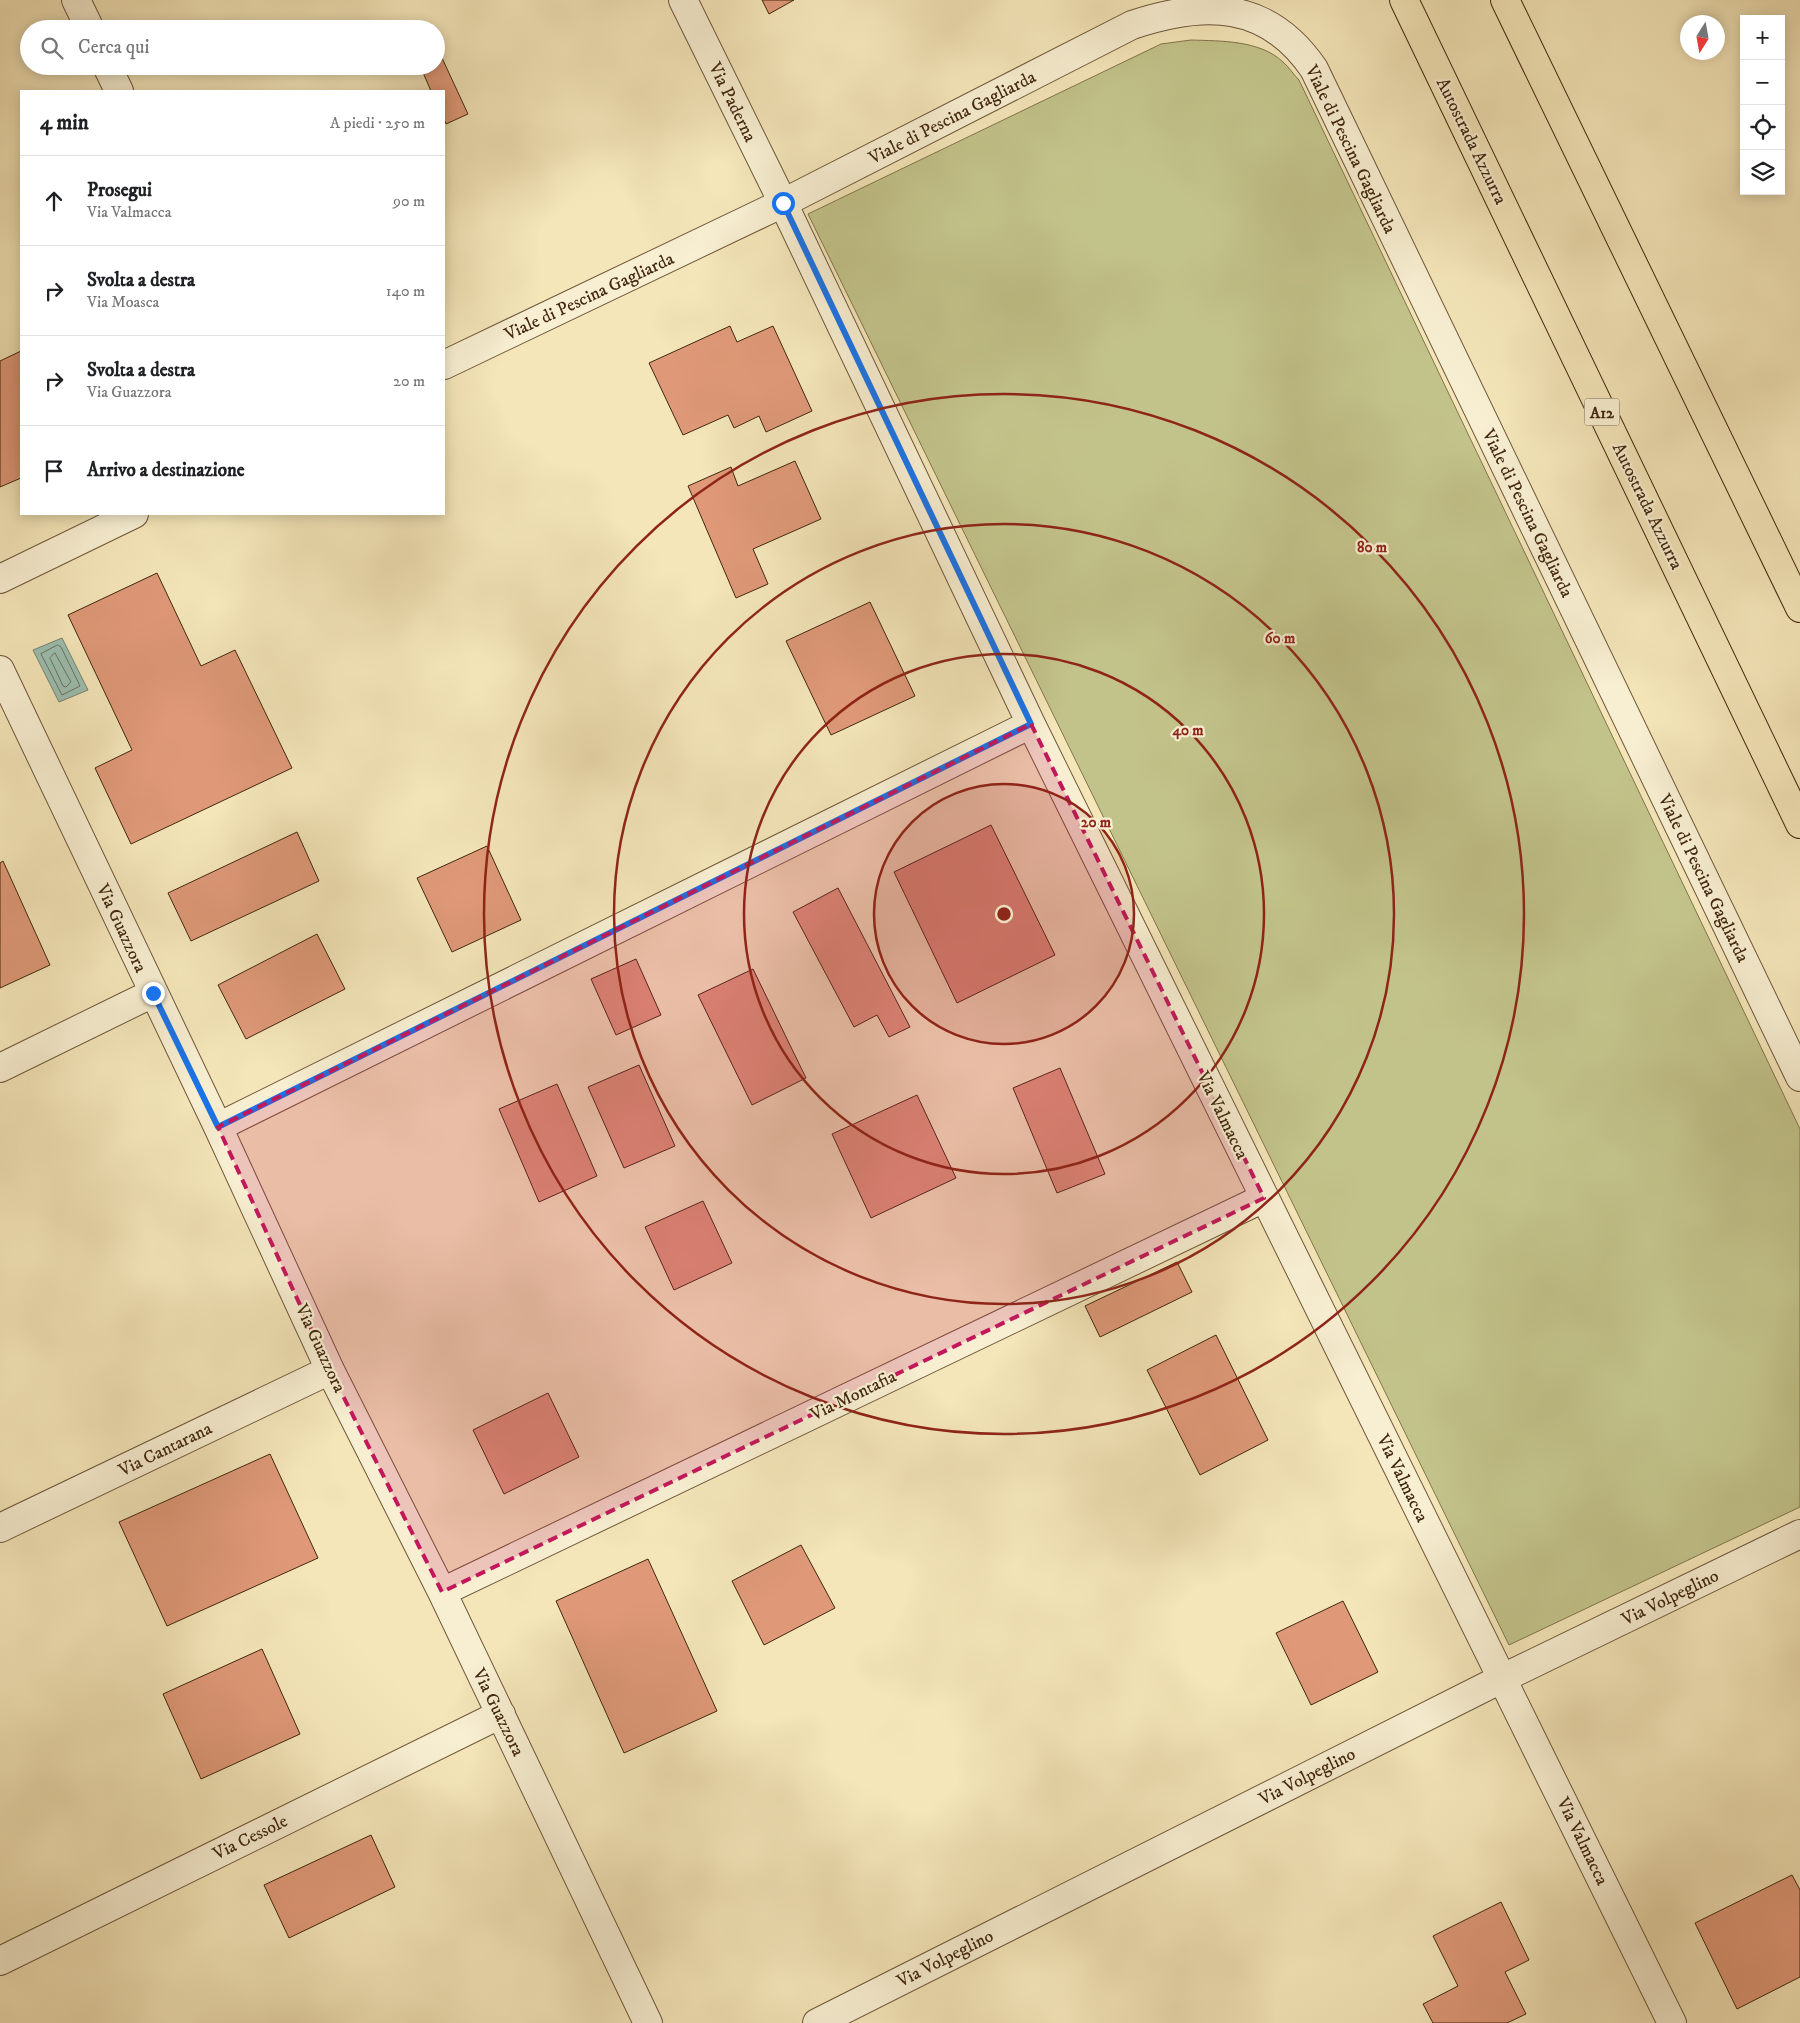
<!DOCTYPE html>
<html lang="it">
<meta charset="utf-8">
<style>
:root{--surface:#fff;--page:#f6f6f6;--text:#202124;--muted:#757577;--line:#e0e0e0}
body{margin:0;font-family:"IM FELL DW Pica",serif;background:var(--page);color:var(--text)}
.controls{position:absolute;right:15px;top:15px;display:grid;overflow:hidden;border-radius:0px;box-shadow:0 2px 12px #0003}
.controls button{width:45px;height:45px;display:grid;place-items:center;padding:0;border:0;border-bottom:1px solid var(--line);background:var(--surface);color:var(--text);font:25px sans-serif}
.compass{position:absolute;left:1680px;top:15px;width:45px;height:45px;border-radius:50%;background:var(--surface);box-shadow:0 2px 12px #0003;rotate:191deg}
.stop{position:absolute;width:15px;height:15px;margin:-11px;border:4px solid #1a73e8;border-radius:50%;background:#fff}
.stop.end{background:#1a73e8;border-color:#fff;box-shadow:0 1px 5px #0008}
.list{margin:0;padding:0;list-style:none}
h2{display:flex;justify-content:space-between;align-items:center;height:65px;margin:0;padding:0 20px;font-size:21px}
h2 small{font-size:16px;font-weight:400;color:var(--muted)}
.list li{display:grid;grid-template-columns:32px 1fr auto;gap:15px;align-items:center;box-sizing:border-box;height:90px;padding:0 20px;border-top:1px solid var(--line)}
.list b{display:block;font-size:19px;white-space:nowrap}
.list p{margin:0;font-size:16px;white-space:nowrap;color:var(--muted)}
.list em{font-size:16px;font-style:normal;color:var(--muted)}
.icon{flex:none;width:28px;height:28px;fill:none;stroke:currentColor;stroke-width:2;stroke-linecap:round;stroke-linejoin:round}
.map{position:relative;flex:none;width:1800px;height:2023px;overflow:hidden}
.search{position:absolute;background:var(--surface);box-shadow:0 2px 12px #0003;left:20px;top:20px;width:425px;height:55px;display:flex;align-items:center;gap:12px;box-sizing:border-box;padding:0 18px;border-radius:28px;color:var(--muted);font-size:19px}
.panel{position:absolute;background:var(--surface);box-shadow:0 2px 12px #0003;left:20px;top:90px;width:425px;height:425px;border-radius:0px}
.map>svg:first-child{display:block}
.green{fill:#c2c38a;stroke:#82754c}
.water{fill:#9cbfb1;stroke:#788270}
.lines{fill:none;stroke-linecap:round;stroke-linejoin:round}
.shore{stroke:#6e7360;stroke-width:1}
.building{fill:#df9978;stroke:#41270e}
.street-casing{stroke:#6e5739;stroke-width:30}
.highway-casing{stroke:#41270e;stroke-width:30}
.street{stroke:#f8efd2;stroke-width:28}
.highway{stroke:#f4e6b9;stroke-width:28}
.route{stroke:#1a73e8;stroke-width:6}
.marked{fill:#c2185b;fill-opacity:0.2;stroke:#c2185b;stroke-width:4;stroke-dasharray:10 6;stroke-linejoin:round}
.ring{fill:none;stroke:#8f2418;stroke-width:2.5}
.labels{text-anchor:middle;stroke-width:4.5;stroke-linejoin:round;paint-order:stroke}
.shield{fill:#f8efd2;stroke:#786349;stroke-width:1}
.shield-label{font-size:16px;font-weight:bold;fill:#41270e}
.street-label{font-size:18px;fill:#41270e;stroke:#f8efd2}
.centre{fill:#8f2418;stroke:#f8efd2;stroke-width:2.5}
.ring-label{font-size:15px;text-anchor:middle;font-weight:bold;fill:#8f2418;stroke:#f8efd2;stroke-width:4.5;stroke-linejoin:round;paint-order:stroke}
</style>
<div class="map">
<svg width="1800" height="2023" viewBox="0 0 1800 2023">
<rect width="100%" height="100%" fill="#f4e6b9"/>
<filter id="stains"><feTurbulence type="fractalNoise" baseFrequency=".004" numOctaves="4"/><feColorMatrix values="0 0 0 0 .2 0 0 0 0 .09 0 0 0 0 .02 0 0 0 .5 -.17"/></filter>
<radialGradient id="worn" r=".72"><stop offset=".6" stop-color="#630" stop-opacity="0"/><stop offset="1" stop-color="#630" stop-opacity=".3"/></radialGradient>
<!-- green -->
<path class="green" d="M1191,40C1220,41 1260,40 1283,62C1289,67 1293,74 1299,80L1800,1129V1507L1509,1645L808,214L1161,44Z"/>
<!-- water -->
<path class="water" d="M62,638L88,690L59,702L33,650Z"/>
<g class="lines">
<!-- shore -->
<path class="shore" d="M58,645L61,647L80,686L62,695L41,654Z
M55,653L71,682L66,687L63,686L50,658Z"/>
</g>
<!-- building -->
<path class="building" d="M762,0H794L769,14Z
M442,58L468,114L446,124L444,119V91H431L421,68L436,66V61Z
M730,326L737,342L773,326L812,411L766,432L759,416L734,428L728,415L683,435L649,363Z
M21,351V478L0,487V361Z
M795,461L821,519L753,549L768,584L736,598L688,486L731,467L738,486Z
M157,573L201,666L235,650L292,768L131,844L95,768L132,750L68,615Z
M870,602L915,696L831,735L786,641Z
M991,825L1055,955L957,1003L894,872Z
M297,832L319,881L191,941L168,893Z
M487,846L521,920L452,952L417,878Z
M3,861L50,965L0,988V863Z
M838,888L910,1027L889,1037L877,1015L854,1027L793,912Z
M317,934L345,989L246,1039L218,985Z
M636,959L661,1015L616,1035L591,979Z
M753,969L806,1078L752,1105L698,995Z
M639,1065L675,1146L624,1168L588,1087Z
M1060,1068L1105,1174L1057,1193L1013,1088Z
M557,1084L597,1176L539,1202L499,1109Z
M917,1095L956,1178L871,1218L832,1134Z
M703,1201L732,1263L674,1290L645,1227Z
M1177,1262L1192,1292L1100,1337L1085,1306Z
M1216,1335L1268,1440L1200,1475L1147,1370Z
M548,1393L579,1457L504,1494L473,1430Z
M270,1454L318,1558L167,1626L119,1522Z
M801,1545L835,1608L764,1645L732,1581Z
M648,1559L717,1711L624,1753L556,1601Z
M1343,1601L1378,1672L1311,1705L1276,1633Z
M262,1649L300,1734L201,1779L163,1694Z
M371,1835L395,1887L289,1938L264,1885Z
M1792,1875L1800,1890V1977L1737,2009L1695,1923Z
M1501,1902L1529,1960L1505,1972L1526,2014L1507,2023H1433L1423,2004L1458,1986L1433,1936Z"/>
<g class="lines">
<!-- street casing -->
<g class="street-casing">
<path id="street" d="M76,0L90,29
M683,0L783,203L1031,724L1672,2023
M107,66L119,91
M444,365L783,203L1132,25C1204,1 1267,0 1314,69L1800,1077
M0,579L134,514
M0,670L218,1127L330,1370L442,1592L648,2023
M0,1068L153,993
M218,1127L1031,724
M0,1528L330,1370
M442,1592L1264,1198
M0,1961L501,1714
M817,2023L1503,1678L1800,1534"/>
</g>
<!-- highway casing -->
<g class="highway-casing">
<path id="highway" d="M1404,0L1800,824
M1505,0L1800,608"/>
</g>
<!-- street -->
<use href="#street" class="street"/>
<!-- highway -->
<use href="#highway" class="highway"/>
</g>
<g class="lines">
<!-- route -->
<path class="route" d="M153,993L218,1127L1031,724L783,203"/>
</g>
<!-- marked area -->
<path class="marked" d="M1031,724L1264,1198L442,1592L330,1370L218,1127Z"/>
<!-- distance rings -->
<circle cx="1004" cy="914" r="130" fill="#8f2418" fill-opacity=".12"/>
<g class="ring">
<circle cx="1004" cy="914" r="130"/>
<circle cx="1004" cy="914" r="260"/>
<circle cx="1004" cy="914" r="390"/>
<circle cx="1004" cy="914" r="520"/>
</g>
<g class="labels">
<!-- shield labels -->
<rect class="shield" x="1584.5" y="398.5" width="35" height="27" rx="4"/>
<g class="shield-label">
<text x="1602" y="418">A12</text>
</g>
<!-- street labels -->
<g class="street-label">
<text transform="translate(733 102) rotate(64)" y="6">Via Paderna</text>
<text transform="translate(952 117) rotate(-27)" y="6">Viale di Pescina Gagliarda</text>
<text transform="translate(1472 141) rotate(64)" y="6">Autostrada Azzurra</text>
<text transform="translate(1351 149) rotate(64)" y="6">Viale di Pescina Gagliarda</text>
<text transform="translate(589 296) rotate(-25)" y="6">Viale di Pescina Gagliarda</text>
<text transform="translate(1648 506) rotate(64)" y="6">Autostrada Azzurra</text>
<text transform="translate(1528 513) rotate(64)" y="6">Viale di Pescina Gagliarda</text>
<text transform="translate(1704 878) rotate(64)" y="6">Viale di Pescina Gagliarda</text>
<text transform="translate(122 928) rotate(65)" y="6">Via Guazzora</text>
<text transform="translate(1223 1115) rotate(64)" y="6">Via Valmacca</text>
<text transform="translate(321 1348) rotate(65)" y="6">Via Guazzora</text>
<text transform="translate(853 1395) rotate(-26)" y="6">Via Montafia</text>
<text transform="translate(165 1449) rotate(-26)" y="6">Via Cantarana</text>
<text transform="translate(1403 1478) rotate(64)" y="6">Via Valmacca</text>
<text transform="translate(1670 1597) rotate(-26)" y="6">Via Volpeglino</text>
<text transform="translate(499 1712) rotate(64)" y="6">Via Guazzora</text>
<text transform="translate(1307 1776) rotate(-27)" y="6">Via Volpeglino</text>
<text transform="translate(250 1837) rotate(-26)" y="6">Via Cessole</text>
<text transform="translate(1583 1841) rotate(64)" y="6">Via Valmacca</text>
<text transform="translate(945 1958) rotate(-27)" y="6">Via Volpeglino</text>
</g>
</g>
<circle cx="1004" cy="914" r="8" class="centre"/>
<g class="ring-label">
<text x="1372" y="552">80 m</text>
<text x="1280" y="643">60 m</text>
<text x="1188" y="735">40 m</text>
<text x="1096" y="827">20 m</text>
</g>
<rect width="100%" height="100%" filter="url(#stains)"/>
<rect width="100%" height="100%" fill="url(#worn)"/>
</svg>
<div class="controls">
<button>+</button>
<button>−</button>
<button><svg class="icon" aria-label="locate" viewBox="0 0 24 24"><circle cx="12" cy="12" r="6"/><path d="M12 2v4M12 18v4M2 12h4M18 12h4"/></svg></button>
<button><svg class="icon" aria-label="layers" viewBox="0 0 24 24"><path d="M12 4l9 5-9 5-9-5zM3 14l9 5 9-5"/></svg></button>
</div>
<svg class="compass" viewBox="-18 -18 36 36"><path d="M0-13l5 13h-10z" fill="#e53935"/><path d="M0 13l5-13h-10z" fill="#757577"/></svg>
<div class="stop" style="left:783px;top:203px"></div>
<div class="stop end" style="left:153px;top:993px"></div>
<div class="search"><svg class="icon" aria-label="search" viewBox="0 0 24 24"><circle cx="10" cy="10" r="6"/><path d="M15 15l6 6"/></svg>Cerca qui</div>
<section class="panel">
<h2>4 min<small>A piedi · 250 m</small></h2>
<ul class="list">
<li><svg class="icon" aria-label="ahead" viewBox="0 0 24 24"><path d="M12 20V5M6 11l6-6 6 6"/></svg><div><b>Prosegui</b><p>Via Valmacca</p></div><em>90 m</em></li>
<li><svg class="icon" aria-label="right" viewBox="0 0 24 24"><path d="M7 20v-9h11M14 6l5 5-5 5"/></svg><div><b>Svolta a destra</b><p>Via Moasca</p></div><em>140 m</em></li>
<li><svg class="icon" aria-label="right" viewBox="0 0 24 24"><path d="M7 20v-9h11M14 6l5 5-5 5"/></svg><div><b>Svolta a destra</b><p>Via Guazzora</p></div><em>20 m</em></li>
<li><svg class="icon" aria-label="arrive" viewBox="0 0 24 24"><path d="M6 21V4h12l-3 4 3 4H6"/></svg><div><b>Arrivo a destinazione</b></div></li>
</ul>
</section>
</div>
